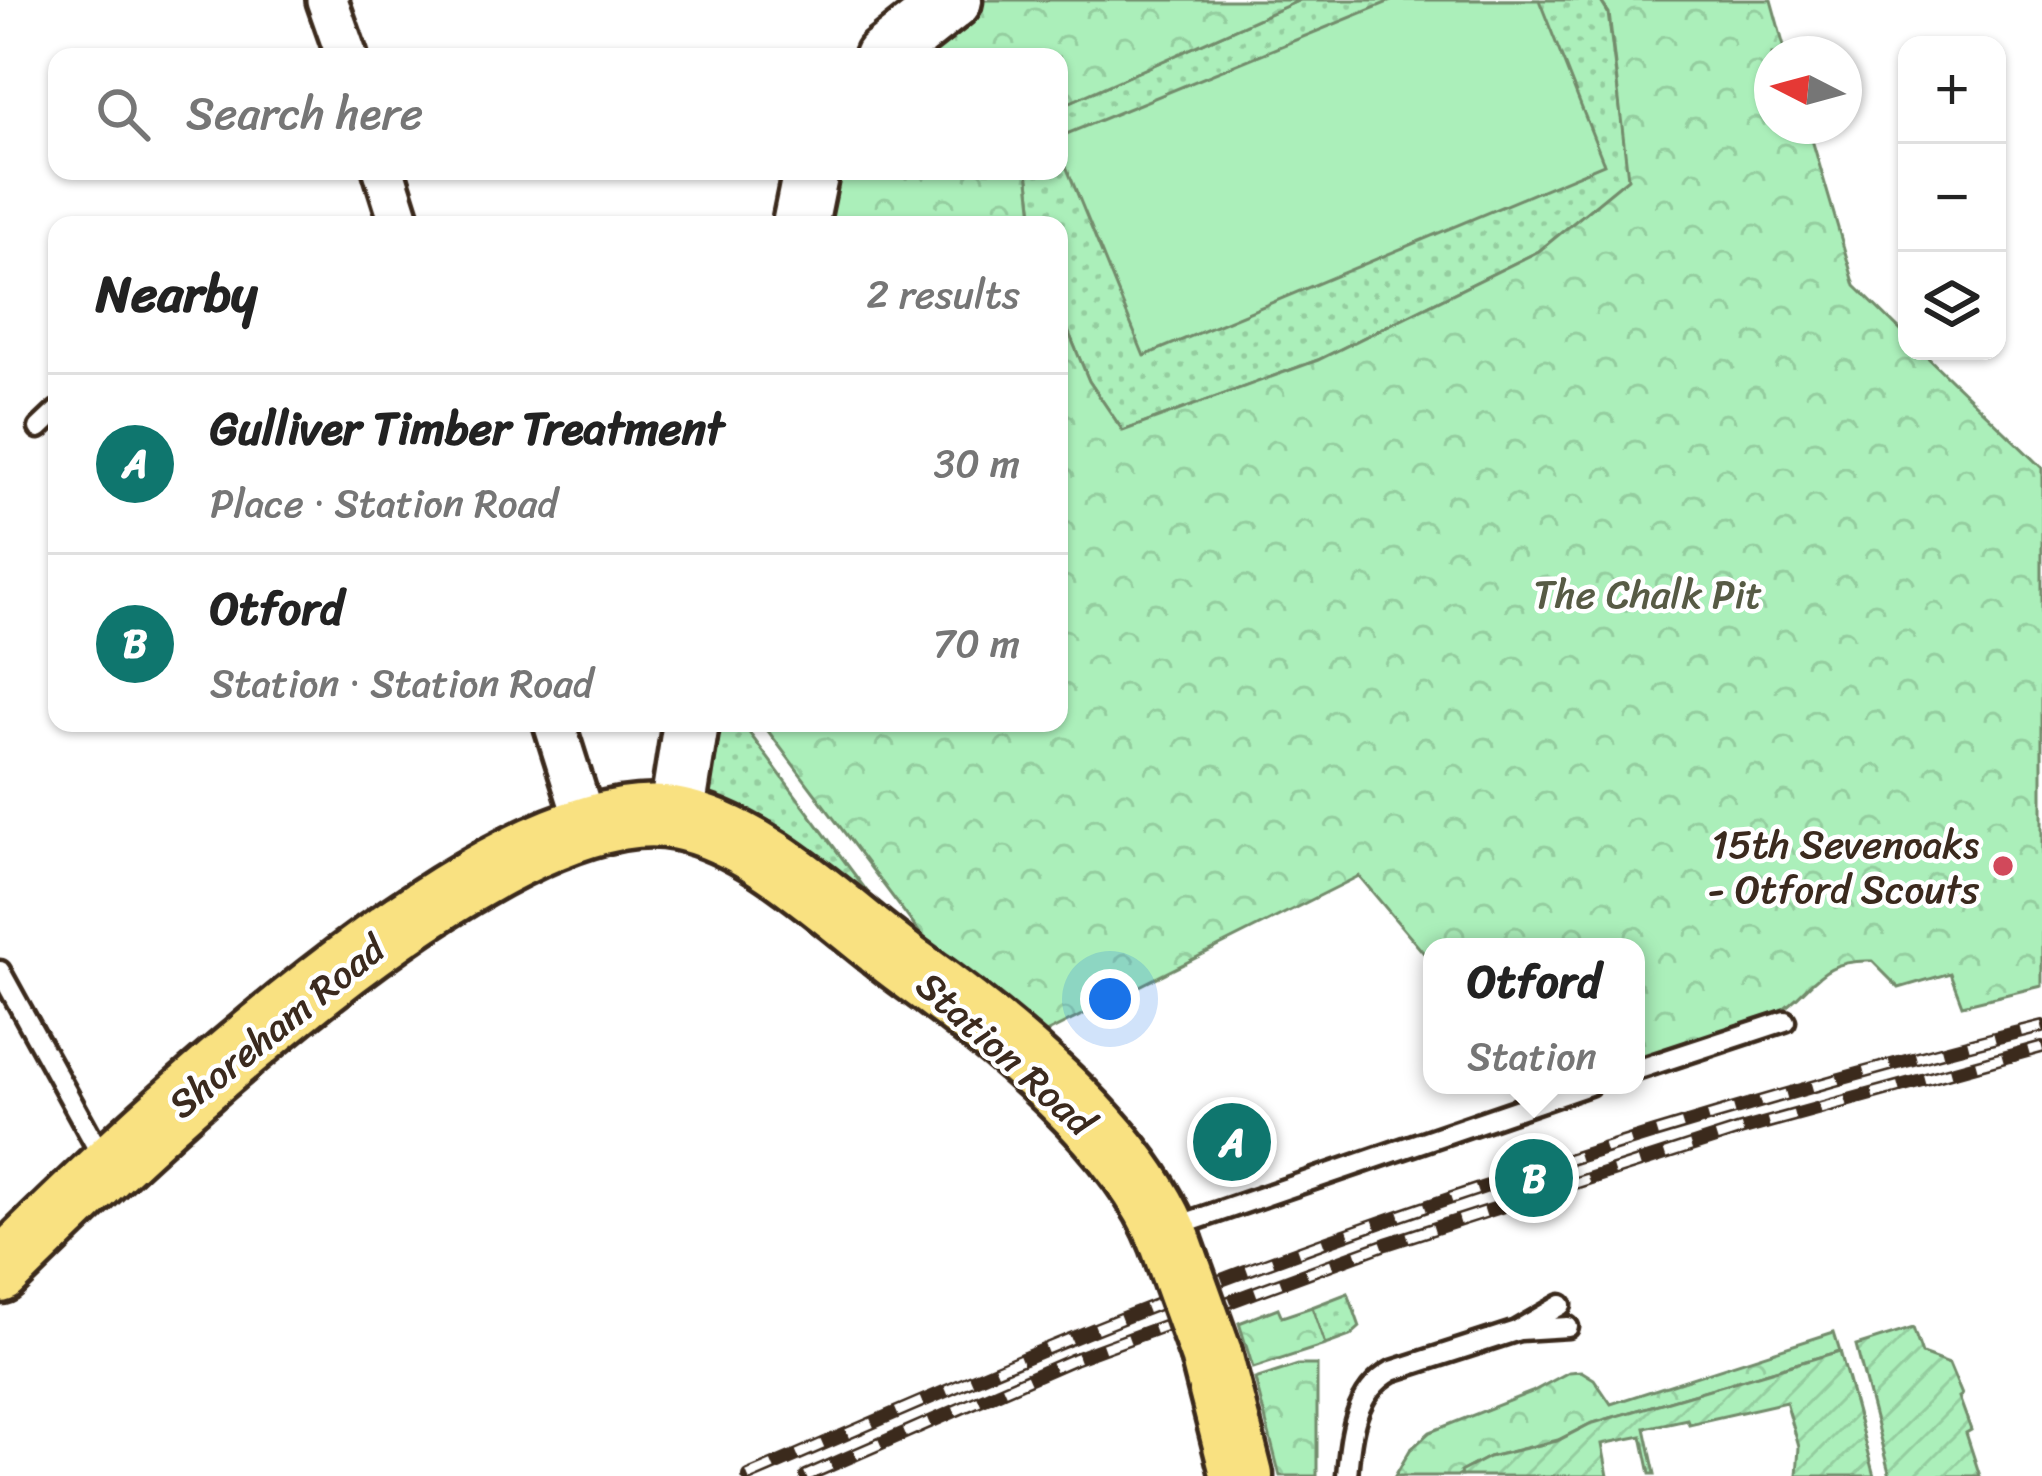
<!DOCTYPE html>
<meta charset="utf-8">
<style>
:root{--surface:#fff;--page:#f6f6f6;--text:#222;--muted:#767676;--line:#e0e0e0;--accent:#0f766e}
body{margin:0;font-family:Sriracha,sans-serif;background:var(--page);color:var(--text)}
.controls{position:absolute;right:36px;top:36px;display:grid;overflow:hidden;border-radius:24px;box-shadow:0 3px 9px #0004}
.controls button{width:108px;height:108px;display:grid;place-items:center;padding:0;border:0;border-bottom:3px solid var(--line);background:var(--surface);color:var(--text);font:60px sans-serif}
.compass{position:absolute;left:1754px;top:36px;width:108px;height:108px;border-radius:50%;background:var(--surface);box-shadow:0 3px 9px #0004;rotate:276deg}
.you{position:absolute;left:1110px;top:999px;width:42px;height:42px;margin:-30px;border:9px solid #fff;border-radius:50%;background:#1a73e8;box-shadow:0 0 0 18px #1a73e833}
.badge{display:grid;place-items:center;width:78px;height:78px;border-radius:50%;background:var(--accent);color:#fff;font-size:39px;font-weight:700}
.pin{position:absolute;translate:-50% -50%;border:6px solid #fff;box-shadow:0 3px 12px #0006}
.popup{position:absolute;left:1423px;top:938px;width:222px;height:156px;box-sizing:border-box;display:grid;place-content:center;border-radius:24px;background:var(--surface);filter:drop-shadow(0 3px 9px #0005);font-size:39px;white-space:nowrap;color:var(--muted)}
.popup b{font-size:45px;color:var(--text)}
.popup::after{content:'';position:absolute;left:50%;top:100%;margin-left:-24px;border:24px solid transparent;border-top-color:var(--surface)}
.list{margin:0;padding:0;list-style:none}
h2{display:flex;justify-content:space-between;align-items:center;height:156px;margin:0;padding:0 48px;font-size:51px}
h2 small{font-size:39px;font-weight:400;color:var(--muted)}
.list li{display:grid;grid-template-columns:78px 1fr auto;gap:36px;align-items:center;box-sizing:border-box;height:180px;padding:0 48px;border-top:3px solid var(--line)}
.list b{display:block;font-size:45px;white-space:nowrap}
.list p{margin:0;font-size:39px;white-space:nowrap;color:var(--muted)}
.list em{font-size:39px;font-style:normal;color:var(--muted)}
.icon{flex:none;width:66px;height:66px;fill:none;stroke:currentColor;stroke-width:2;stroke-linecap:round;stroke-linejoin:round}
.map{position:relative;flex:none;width:2042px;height:1476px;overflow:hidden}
.search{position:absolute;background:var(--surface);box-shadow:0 3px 9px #0004;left:48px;top:48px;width:1020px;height:132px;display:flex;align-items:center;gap:30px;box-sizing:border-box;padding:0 42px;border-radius:24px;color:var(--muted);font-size:45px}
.panel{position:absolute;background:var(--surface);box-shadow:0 3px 9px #0004;left:48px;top:216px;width:1020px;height:516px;border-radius:24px}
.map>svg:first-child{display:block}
.grass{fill:url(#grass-dots);stroke:#738c6c;stroke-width:3}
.forest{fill:url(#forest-crowns);stroke:#738c6c;stroke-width:3}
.park{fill:#abefba;stroke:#738c6c;stroke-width:3}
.garden{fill:url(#garden-furrows);stroke:#738c6c;stroke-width:3}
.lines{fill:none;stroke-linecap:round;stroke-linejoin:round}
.lane-casing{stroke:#3b2a1e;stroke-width:27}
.street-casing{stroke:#3b2a1e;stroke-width:48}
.secondary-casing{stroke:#3b2a1e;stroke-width:63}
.primary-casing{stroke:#3b2a1e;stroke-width:69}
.lane{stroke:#fff;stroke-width:18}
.street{stroke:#fff;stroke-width:39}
.secondary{stroke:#fff;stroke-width:54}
.primary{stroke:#f9e181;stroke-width:60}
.rail-casing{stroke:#3b2a1e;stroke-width:14}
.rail{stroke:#fff;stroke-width:9;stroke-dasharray:27;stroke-linecap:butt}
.primary-bridge-casing{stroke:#3b2a1e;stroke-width:69;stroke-linecap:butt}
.primary-bridge{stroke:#f9e181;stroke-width:60}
.poi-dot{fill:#d1495b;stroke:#fff;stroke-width:4.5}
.labels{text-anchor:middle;stroke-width:9;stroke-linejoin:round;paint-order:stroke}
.park-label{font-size:39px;fill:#575b45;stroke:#fff}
.poi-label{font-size:39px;fill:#3b2a1e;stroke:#fff;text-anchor:end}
.street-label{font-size:39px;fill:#3b2a1e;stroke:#fff}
</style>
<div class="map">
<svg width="2042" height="1476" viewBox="0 0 2042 1476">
<defs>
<pattern id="grass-dots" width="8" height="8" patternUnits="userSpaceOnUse" patternTransform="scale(3)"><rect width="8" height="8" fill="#abefba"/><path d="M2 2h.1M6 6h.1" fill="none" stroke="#94cd9f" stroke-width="1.8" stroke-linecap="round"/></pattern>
<pattern id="forest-crowns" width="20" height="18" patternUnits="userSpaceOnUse" patternTransform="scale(3)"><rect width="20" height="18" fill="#abefba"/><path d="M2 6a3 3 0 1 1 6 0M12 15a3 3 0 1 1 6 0" fill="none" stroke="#94cd9f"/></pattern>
<pattern id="garden-furrows" width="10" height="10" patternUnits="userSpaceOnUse" patternTransform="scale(3)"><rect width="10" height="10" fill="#abefba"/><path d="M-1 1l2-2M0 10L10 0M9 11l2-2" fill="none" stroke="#94cd9f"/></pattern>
</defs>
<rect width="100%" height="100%" fill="#fff"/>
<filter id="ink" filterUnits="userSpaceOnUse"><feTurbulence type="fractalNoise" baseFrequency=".00833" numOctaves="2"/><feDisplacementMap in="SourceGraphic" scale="24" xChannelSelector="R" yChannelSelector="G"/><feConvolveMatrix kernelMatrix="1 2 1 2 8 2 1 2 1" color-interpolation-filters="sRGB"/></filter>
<g filter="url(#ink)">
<!-- grass -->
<path class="grass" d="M1300,0H1600L1608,13L1629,178L1539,251L1318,360L1123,431L1089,381L1059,309V225H1034L1028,171H1059V107Z
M700,723H742L886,917L688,804Z
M1348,1293L1360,1327L1350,1336L1325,1345L1312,1307Z"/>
<!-- forest -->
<path class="forest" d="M977,0H1300L1059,107V57H899Z
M1600,0H1771L1786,54H1772V126H1808L1855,286L1907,337V351H1921L2042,468V986L1962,1005L1950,973L1899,988L1872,961C1816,959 1815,989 1776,1014L1636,1060V947H1432V963L1359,876L1032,1040L922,936L762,723H1059V309L1089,381L1123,431L1318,360L1539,251L1628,178L1609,13Z
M823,171H1028L1034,225H811Z
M1312,1307L1325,1345L1253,1368L1239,1323L1278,1308L1282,1317Z
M1834,1332L1840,1351L1590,1424L1558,1440L1489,1457L1461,1472V1476H1395L1410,1450L1430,1432L1532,1392L1569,1372L1581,1371L1594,1379L1611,1404Z
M1298,1365H1317V1476H1280L1255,1379Z"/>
<!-- park -->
<path class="park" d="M1393,0H1539L1604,164L1144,356L1059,149V137Z"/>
<!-- garden -->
<path class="garden" d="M1913,1328L1922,1354L1949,1364L1962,1395L1959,1397L1971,1430L1966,1433L1980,1476H1890L1856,1346Z
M1840,1351L1874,1476H1797L1799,1447L1786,1402L1689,1424L1687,1419L1645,1428L1655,1474H1650L1642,1436L1602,1444L1608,1476H1461L1460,1472L1489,1457L1557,1441L1590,1424Z"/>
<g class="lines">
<!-- lane casing -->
<g class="lane-casing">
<path id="lane" d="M39,428L57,411
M0,971L105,1162
M1636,1070L1785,1021
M1174,1227L1589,1085
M1520,1330L1568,1327
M1347,1476C1350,1437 1354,1392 1392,1371L1516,1331L1561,1305"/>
</g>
<!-- street casing -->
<g class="street-casing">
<path id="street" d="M327,0L347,57
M384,171L401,225
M554,723L587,828"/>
</g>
<!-- secondary casing -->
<g class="secondary-casing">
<path id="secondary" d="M882,57L954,0
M800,225L811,171
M676,818L691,723"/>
</g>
<!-- primary casing -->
<g class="primary-casing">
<path id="primary" d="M0,1272C123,1151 500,782 678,819C764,836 843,920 913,970C1002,1034 1132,1139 1171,1243
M1211,1354L1242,1476"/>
</g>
<!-- lane -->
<use href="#lane" class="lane"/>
<!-- street -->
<use href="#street" class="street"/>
<!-- secondary -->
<use href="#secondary" class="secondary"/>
<!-- primary -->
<use href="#primary" class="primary"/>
<!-- rail casing -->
<g class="rail-casing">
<path id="rail" d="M748,1476C873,1423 998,1367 1125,1317C1423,1200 1731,1103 2042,1026
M806,1476L1074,1359L1386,1244L1740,1130L2042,1047"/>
</g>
<!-- rail -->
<use href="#rail" class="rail"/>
<!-- primary-bridge casing -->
<g class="primary-bridge-casing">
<path id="primary-bridge" d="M1171,1243L1211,1354"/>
</g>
<!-- primary-bridge -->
<use href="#primary-bridge" class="primary-bridge"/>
</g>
</g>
<!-- markers -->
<circle class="poi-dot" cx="2003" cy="866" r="12"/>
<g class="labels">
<!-- park labels -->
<g class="park-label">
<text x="1648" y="608">The Chalk Pit</text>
</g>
<!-- poi labels -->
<g class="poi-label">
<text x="1979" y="858">15th Sevenoaks<tspan x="1979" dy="45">- Otford Scouts</tspan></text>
</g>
<!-- street labels -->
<g class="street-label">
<text transform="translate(276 1026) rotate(-39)" y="14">Shoreham Road</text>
<text transform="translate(1006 1053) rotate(42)" y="14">Station Road</text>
</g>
</g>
</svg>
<div class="controls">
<button>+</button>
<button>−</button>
<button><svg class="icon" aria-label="layers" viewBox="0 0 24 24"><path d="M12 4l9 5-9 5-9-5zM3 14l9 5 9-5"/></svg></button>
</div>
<svg class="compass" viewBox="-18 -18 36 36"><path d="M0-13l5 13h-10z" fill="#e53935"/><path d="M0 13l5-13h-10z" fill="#767676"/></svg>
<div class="you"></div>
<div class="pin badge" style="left:1232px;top:1142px">A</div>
<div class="pin badge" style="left:1534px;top:1178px">B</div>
<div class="popup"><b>Otford</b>Station</div>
<div class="search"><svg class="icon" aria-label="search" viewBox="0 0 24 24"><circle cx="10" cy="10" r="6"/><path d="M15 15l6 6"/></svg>Search here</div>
<section class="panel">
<h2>Nearby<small>2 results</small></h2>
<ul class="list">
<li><span class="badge">A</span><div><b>Gulliver Timber Treatment</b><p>Place · Station Road</p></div><em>30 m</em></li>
<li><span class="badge">B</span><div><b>Otford</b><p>Station · Station Road</p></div><em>70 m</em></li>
</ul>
</section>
</div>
